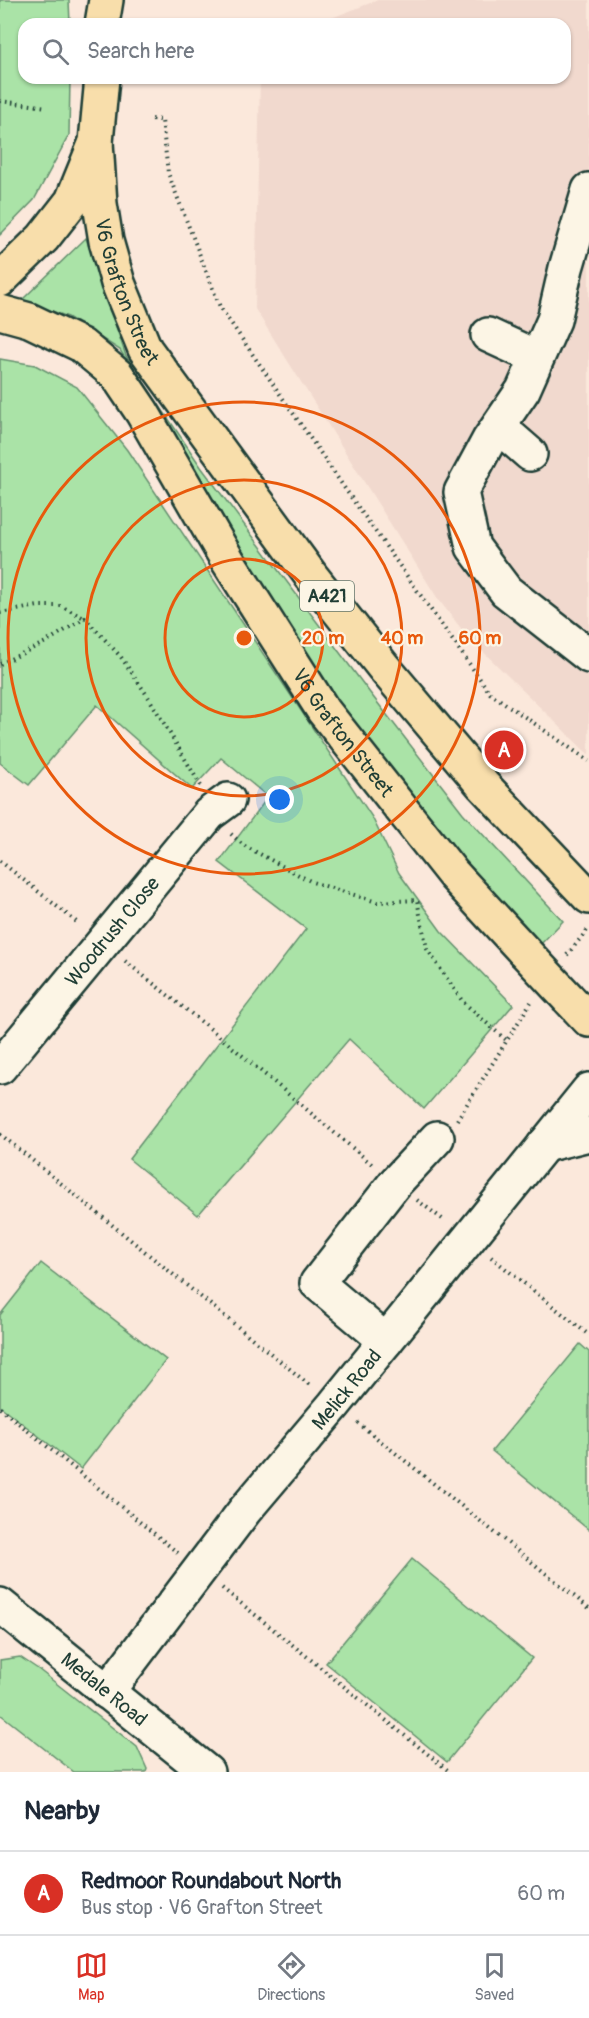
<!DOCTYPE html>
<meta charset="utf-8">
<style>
:root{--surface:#fff;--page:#f2f2f3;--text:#1f2937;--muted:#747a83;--line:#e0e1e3;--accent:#d93025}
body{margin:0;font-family:Pangolin,sans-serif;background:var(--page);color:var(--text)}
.you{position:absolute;left:280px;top:800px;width:21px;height:21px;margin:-15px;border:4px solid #fff;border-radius:50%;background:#1a73e8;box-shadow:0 0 0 9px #1a73e833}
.badge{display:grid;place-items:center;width:39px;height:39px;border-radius:50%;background:var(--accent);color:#fff;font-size:20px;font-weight:700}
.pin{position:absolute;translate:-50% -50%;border:3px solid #fff;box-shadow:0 2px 6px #0006}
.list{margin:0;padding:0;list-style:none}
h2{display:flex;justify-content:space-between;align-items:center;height:78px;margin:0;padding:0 24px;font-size:26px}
h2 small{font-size:20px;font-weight:400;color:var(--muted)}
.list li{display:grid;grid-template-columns:39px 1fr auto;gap:18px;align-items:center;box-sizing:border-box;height:84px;padding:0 24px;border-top:2px solid var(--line)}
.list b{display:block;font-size:22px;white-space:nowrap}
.list p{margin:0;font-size:20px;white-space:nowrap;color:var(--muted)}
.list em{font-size:20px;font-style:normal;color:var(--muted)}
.icon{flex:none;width:33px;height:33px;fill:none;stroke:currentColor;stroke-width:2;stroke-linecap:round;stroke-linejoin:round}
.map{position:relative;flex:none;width:589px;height:1772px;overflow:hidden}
.search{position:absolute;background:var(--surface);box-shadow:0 2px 4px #0004;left:18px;right:18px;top:18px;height:66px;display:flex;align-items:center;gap:15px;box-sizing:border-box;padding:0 21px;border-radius:18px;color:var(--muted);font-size:22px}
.sheet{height:162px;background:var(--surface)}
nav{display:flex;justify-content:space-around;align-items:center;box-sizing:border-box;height:84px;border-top:2px solid var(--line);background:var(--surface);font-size:16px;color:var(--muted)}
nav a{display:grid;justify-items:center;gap:3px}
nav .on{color:var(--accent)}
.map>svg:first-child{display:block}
.built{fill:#f1d9ce}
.green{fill:#aae3a7;stroke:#64906e;stroke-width:1.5}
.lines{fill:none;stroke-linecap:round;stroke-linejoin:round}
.minor-casing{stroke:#1f3d34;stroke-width:38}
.highway-casing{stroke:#1f3d34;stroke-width:38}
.path{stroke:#1f3d34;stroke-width:4;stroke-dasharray:1.5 4.5;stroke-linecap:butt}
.minor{stroke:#fcf5e5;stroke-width:33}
.highway{stroke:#f8deab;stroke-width:33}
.highway-bridge-casing{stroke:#1f3d34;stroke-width:38;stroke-linecap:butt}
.highway-bridge{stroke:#f8deab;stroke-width:33}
.ring{fill:none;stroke:#e8590c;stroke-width:3}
.labels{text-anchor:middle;stroke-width:4.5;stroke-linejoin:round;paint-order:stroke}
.shield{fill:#fcf5e5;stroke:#617469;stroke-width:1.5}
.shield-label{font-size:18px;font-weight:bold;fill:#1f3d34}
.street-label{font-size:20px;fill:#1f3d34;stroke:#fcf5e5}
.centre{fill:#e8590c;stroke:#fcf5e5;stroke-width:3}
.ring-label{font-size:18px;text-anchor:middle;font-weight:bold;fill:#e8590c;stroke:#fcf5e5;stroke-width:4.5;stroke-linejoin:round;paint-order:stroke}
</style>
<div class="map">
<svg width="589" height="1772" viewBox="0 0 589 1772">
<rect width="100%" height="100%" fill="#fbe8db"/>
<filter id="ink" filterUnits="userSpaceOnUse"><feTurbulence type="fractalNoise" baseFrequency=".0167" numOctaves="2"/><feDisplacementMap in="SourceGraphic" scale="12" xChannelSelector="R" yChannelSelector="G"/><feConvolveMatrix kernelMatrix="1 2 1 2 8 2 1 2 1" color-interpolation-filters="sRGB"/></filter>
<g filter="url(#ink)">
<!-- built -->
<path class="built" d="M378,0H589V755L467,636L438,599L255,309L260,78H565V24H316Z"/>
<!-- green -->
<path class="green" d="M0,0H69L70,24H24V78H70L69,135L34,200L0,235Z
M86,238L126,356L201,467L370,693L463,813L563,921L540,945L478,886L318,686L176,440L120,350L68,317L22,300Z
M0,359L35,365L77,387L127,450L372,817L399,873L441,931L513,1005L424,1109L349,1039L198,1215L129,1159L306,929L219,862L268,797L221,758L192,789L97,705L29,785L0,763Z
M41,1263L166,1360L81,1469L0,1406V1315Z
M580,1344L589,1352V1530L492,1451Z
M412,1559L532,1658L447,1762L326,1663Z
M20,1657L38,1669L137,1747L147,1769L146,1772H74L0,1714V1660Z"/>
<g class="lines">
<!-- minor casing -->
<g class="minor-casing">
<g id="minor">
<path d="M589,190L566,268L554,320L523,390L489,440L461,492L473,547L506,591L589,656"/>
<path d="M488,335L536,357"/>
<path d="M499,427L530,454"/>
<path id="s1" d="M0,1067L209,814L228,800"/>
<path d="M544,1145L589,1134"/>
<path d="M386,1341L317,1283L395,1183L437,1138"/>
<path id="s2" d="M0,1605L207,1772"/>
<path id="s3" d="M107,1692L245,1510L334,1405L589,1090"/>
</g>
</g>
<!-- highway casing -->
<g class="highway-casing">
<g id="highway">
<path d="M102,24L106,0"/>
<path id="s4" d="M96,142L100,204L106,241L118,283L145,349L312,577L385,669L483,785L589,897"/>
<path d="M0,280L43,238L72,201L96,142L102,78"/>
<path id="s5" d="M0,312L29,320L81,345L117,375L142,412L228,561L323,710L453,874L524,951"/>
<path d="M568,998L589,1020"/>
</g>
</g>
<!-- path -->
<path class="path" d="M0,101L47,107
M152,119L162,120L168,173L220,307L348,493L490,693L589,761
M0,613L38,606H61L84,618
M0,664L46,642L85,618L121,657L149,698L201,786
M231,834L243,845L312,882L377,902L417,900L427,949L463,1002L506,1040
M0,861L79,924
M567,955L589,928
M125,961L213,1031L374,1166
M457,1120L531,1002
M0,1134L312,1387
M417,1200L445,1221
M491,1257L589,1335
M0,1408L178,1553
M358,1423L589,1608
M222,1588L450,1772"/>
<!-- minor -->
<use href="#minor" class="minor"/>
<!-- highway -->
<use href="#highway" class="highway"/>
<!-- highway-bridge casing -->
<g class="highway-bridge-casing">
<path id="highway-bridge" d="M524,951L568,998"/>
</g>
<!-- highway-bridge -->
<use href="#highway-bridge" class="highway-bridge"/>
</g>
</g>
<!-- distance rings -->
<g class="ring">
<circle cx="244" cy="638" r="79"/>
<circle cx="244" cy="638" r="158"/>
<circle cx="244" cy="638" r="236"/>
</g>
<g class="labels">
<!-- shield labels -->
<rect class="shield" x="300" y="581" width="54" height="30" rx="4.5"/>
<g class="shield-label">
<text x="327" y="602">A421</text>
</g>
<!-- street labels -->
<g class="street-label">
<text dy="7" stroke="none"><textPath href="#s4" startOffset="154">V6 Grafton Street</textPath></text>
<text dy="7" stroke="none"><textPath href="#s5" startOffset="558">V6 Grafton Street</textPath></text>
<text dy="7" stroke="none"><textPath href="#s1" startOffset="176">Woodrush Close</textPath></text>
<text dy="7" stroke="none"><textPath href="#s3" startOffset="386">Melick Road</textPath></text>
<text dy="7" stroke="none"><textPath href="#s2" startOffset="134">Medale Road</textPath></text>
</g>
</g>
<circle cx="244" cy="638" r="9" class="centre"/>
<g class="ring-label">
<text x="323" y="644">20 m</text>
<text x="402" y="644">40 m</text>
<text x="480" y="644">60 m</text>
</g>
</svg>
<div class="you"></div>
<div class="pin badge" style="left:504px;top:750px">A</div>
<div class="search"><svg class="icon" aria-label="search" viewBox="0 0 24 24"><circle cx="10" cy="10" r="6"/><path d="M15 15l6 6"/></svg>Search here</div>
</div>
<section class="sheet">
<h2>Nearby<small></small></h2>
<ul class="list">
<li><span class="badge">A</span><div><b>Redmoor Roundabout North</b><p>Bus stop · V6 Grafton Street</p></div><em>60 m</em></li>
</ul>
</section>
<nav>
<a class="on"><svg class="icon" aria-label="map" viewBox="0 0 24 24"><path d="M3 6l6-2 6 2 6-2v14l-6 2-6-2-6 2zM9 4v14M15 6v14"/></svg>Map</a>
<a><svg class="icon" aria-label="directions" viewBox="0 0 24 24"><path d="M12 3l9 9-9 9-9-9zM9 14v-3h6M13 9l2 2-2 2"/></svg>Directions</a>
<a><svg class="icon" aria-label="saved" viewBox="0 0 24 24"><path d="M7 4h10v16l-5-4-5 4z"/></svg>Saved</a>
</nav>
